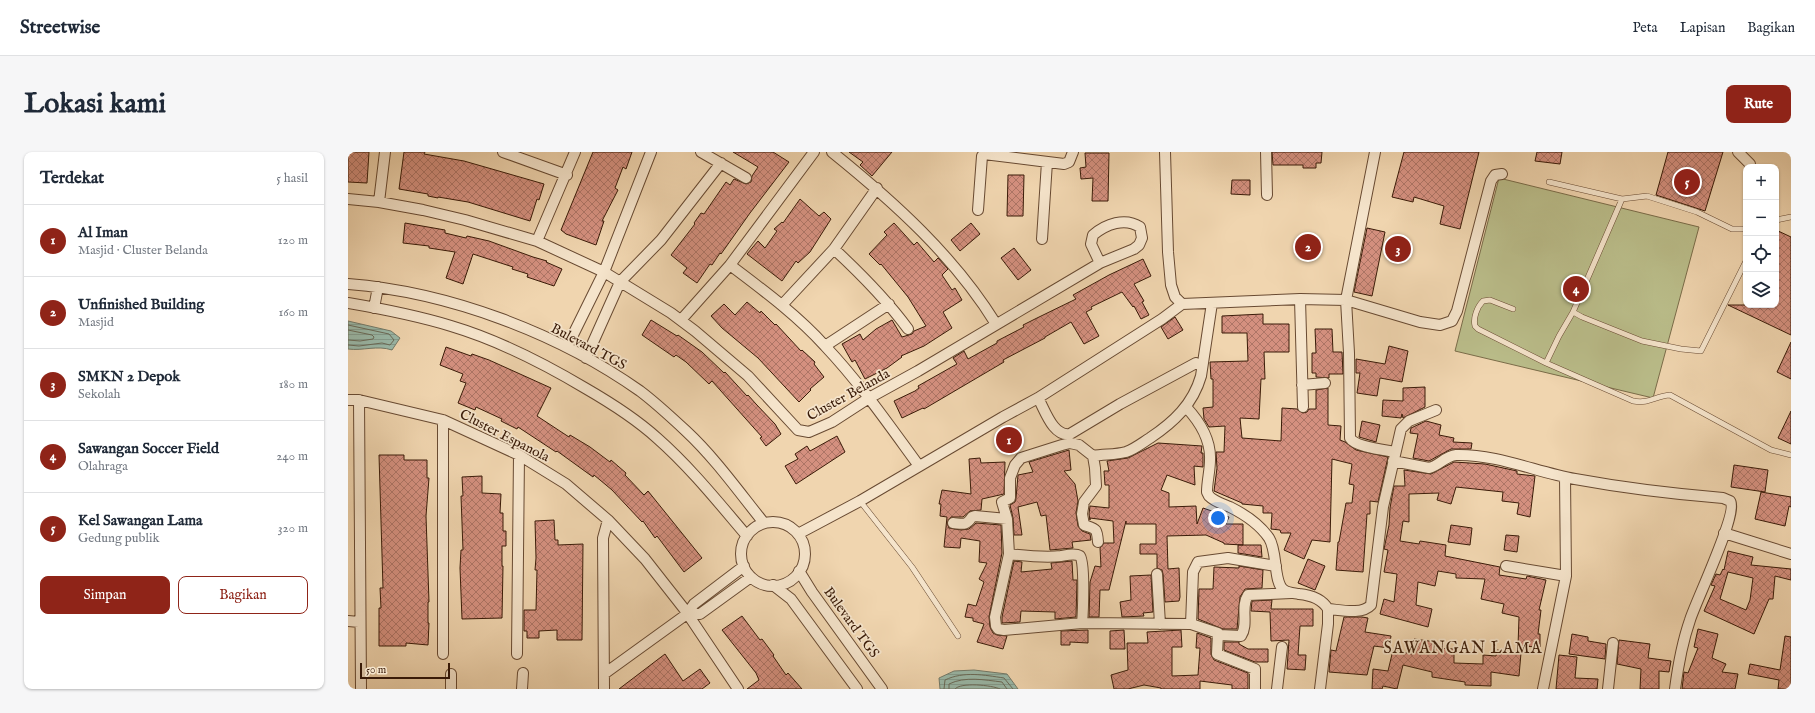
<!DOCTYPE html>
<html lang="id">
<meta charset="utf-8">
<style>
:root{--surface:#fff;--page:#f6f6f7;--text:#1f2937;--muted:#747a83;--line:#e0e1e3;--accent:#8f2418}
body{margin:0;font-family:"IM FELL English",serif;background:var(--page);color:var(--text)}
.controls{position:absolute;right:12px;top:12px;display:grid;overflow:hidden;border-radius:8px;box-shadow:0 1px 3px #0004}
.controls button{width:36px;height:36px;display:grid;place-items:center;padding:0;border:0;border-bottom:1px solid var(--line);background:var(--surface);color:var(--text);font:20px sans-serif}
.scale{position:absolute;left:12px;bottom:10px;width:90px;box-sizing:border-box;padding-left:4px;border:2px solid #3a1b08;border-top:0;font-size:11px;line-height:14px;white-space:nowrap;color:#3a1b08;-webkit-text-stroke:3px #f5e4cb;paint-order:stroke}
.you{position:absolute;left:870px;top:366px;width:14px;height:14px;margin:-10px;border:3px solid #fff;border-radius:50%;background:#1a73e8;box-shadow:0 0 0 6px #1a73e833}
.badge{display:grid;place-items:center;width:26px;height:26px;border-radius:50%;background:var(--accent);color:#fff;font-size:13px;font-weight:700}
.pin{position:absolute;translate:-50% -50%;border:2px solid #fff;box-shadow:0 1px 4px #0006}
.list{margin:0;padding:0;list-style:none}
h2{display:flex;justify-content:space-between;align-items:center;height:52px;margin:0;padding:0 16px;font-size:17px}
h2 small{font-size:13px;font-weight:400;color:var(--muted)}
.list li{display:grid;grid-template-columns:26px 1fr auto;gap:12px;align-items:center;box-sizing:border-box;height:72px;padding:0 16px;border-top:1px solid var(--line)}
.list b{display:block;font-size:15px;white-space:nowrap}
.list p{margin:0;font-size:13px;white-space:nowrap;color:var(--muted)}
.list em{font-size:13px;font-style:normal;color:var(--muted)}
.actions{display:flex;gap:8px;padding:12px 16px}
.actions a{flex:1;padding:9px 0;border:1px solid var(--accent);border-radius:8px;text-align:center;font-size:14px;color:var(--accent)}
.actions .main{background:var(--accent);color:#fff}
.icon{flex:none;width:22px;height:22px;fill:none;stroke:currentColor;stroke-width:2;stroke-linecap:round;stroke-linejoin:round}
.map{position:relative;flex:none;width:1443px;height:537px;overflow:hidden;border-radius:8px}
header{display:flex;align-items:center;gap:24px;box-sizing:border-box;height:56px;padding:0 20px;background:var(--surface);border-bottom:1px solid var(--line)}
header strong{font-size:19px}
nav{display:flex;gap:22px;margin-inline-start:auto;font-size:14px}
.intro{display:flex;align-items:center;justify-content:space-between;box-sizing:border-box;height:96px;padding:0 24px}
h1{margin:0;font-size:28px}
.button{padding:10px 18px;border-radius:8px;background:var(--accent);color:#fff;font-size:14px;font-weight:700}
main{display:flex;gap:24px;padding:0 24px}
aside{flex:1;background:var(--surface);border-radius:8px;box-shadow:0 1px 3px #0004}
.map>svg:first-child{display:block}
.grass{fill:#babd8a;stroke:#7a6c49}
.water{fill:url(#water-rules);stroke:#747a69}
.lines{fill:none;stroke-linecap:round;stroke-linejoin:round}
.shore{stroke:#6a6a58;stroke-width:1}
.building{fill:url(#building-cross-hatch);stroke:#3a1b08;fill-rule:evenodd}
.service-casing{stroke:#684a32;stroke-width:6}
.minor-casing{stroke:#684a32;stroke-width:12}
.service{stroke:#f5e4cb;stroke-width:5}
.minor{stroke:#f5e4cb;stroke-width:10}
.labels{text-anchor:middle;stroke-width:3.5;stroke-linejoin:round;paint-order:stroke}
.street-label{font-size:14px;fill:#3a1b08;stroke:#f5e4cb}
.quarter-label{font-size:16px;letter-spacing:1px;fill:#3a1b08;stroke:#f5e4cb}
</style>
<header>
<strong>Streetwise</strong>
<nav><a>Peta</a><a>Lapisan</a><a>Bagikan</a></nav>
</header>
<div class="intro"><h1>Lokasi kami</h1><a class="button">Rute</a></div>
<main>
<aside>
<h2>Terdekat<small>5 hasil</small></h2>
<ul class="list">
<li><span class="badge">1</span><div><b>Al Iman</b><p>Masjid · Cluster Belanda</p></div><em>120 m</em></li>
<li><span class="badge">2</span><div><b>Unfinished Building</b><p>Masjid</p></div><em>160 m</em></li>
<li><span class="badge">3</span><div><b>SMKN 2 Depok</b><p>Sekolah</p></div><em>180 m</em></li>
<li><span class="badge">4</span><div><b>Sawangan Soccer Field</b><p>Olahraga</p></div><em>240 m</em></li>
<li><span class="badge">5</span><div><b>Kel Sawangan Lama</b><p>Gedung publik</p></div><em>320 m</em></li>
</ul>
<div class="actions"><a class="main">Simpan</a><a>Bagikan</a></div>
</aside>
<div class="map">
<svg width="1443" height="537" viewBox="0 0 1443 537">
<defs>
<pattern id="water-rules" width="6" height="5" patternUnits="userSpaceOnUse"><rect width="6" height="5" fill="#9ab9a9"/><path d="M0 2.5h6" fill="none" stroke="#859e90"/></pattern>
<pattern id="building-cross-hatch" width="8" height="8" patternUnits="userSpaceOnUse"><rect width="8" height="8" fill="#d4907f"/><path d="M0 0l8 8M0 8l8-8" fill="none" stroke="#ad7566"/></pattern>
</defs>
<rect width="100%" height="100%" fill="#f0d5af"/>
<filter id="stains"><feTurbulence type="fractalNoise" baseFrequency=".005" numOctaves="4"/><feColorMatrix values="0 0 0 0 .2 0 0 0 0 .09 0 0 0 0 .02 0 0 0 .5 -.17"/></filter>
<radialGradient id="worn" r=".72"><stop offset=".6" stop-color="#630" stop-opacity="0"/><stop offset="1" stop-color="#630" stop-opacity=".3"/></radialGradient>
<!-- grass -->
<path class="grass" d="M1151,26L1351,75L1305,246L1107,199Z"/>
<!-- water -->
<path class="water" d="M0,169L43,179L52,186L44,198C29,193 15,199 0,197Z
M626,518L659,522L670,537H592L591,526L606,519Z"/>
<g class="lines">
<!-- shore -->
<path class="shore" d="M0,173L41,182L46,188L42,193L34,191L11,194L0,193
M0,178L24,183L26,185L25,187L12,189L0,188
M596,537L597,528C616,519 636,523 656,526L665,537
M601,537V532C617,524 637,528 654,530L659,537
M607,537C612,530 644,533 652,537"/>
</g>
<!-- building -->
<path class="building" d="M0,0H21L19,31L0,30Z
M56,0H77L76,2L116,9L196,32L191,48L189,47L182,69L120,50L90,45V46L80,44V42L51,37Z
M245,0H284L278,17L275,15L267,36L270,38L254,69H256L248,93L218,82L213,78Z
M385,0H425L441,10L402,61L373,102L372,101L364,113L362,112L349,131L335,121L339,116L323,103L347,72L346,71L353,61L356,62L378,30L382,33L386,27L398,32L403,30L404,24L410,15Z
M501,0H544L524,24L512,13L515,10Z
M924,0H974L973,11H968V16H955V13H925Z
M1056,0H1131L1112,77L1092,72L1096,54L1066,45L1065,50L1044,45Z
M1189,0H1214L1212,12L1187,9Z
M1320,0H1375L1357,59L1308,43Z
M737,1H761L760,49H744L745,26L733,27L732,16L738,15Z
M660,23H676L675,64H659Z
M884,28H902V43L883,42Z
M452,47L471,64L476,60L483,67L462,100L450,111L448,109L434,129L399,102L410,89L417,96L429,79L426,77L434,70L435,71Z
M57,71L97,78V81L118,86L119,84L141,89L185,105L199,109L198,110L214,117L206,134L179,125L180,122L164,117L165,115L125,102L115,132L98,126L107,100L81,96V94L55,91Z
M546,71L566,93L569,90L586,110L590,106L600,117L594,123L604,138L607,136L614,148L595,160L604,176L576,194L553,204L554,205L539,216L517,227L507,208L504,210L494,192L512,182L515,188L528,177L544,168L554,185L564,182L566,179L578,174L560,145L533,112L532,113L521,102L539,83L536,80Z
M623,71L632,82L612,99L603,88Z
M1019,76L1037,80L1024,144L1006,140Z
M1428,78L1443,85V183L1380,153H1428Z
M666,96L683,118L670,128L653,106Z
M795,107L803,124L786,132L796,149L794,150L801,163L793,167L786,154L785,155L774,140L743,155L744,157L738,160L751,184L736,192L723,170L697,185V186L655,208L656,210L576,257L575,256L554,266L546,249L567,239L571,236L570,234L609,212L605,206L616,199L620,207L649,191V189L676,175L675,173L689,166L728,147L725,143L761,123Z
M399,150L412,161L413,159L427,173L428,172L453,199L454,198L467,210L466,212L476,225L462,237L463,238L451,250L410,206L374,176L363,164L376,152L387,163Z
M915,162V172H941V200H916L917,227H913L911,267L892,266L894,286L933,289L934,256L949,257L955,261L959,260L961,257H968V238L980,236V273L993,274L992,288L997,290L1008,298L1040,305L1030,350L1022,349V362H1019L1015,420L988,418L990,390H991L998,351H1004L1006,333L1001,332L1004,312L984,307L982,390L964,388L956,407L936,398L943,381H933L932,378L923,377L924,361H915V354L894,352V351L866,339L869,316L868,300H876L877,274L861,275L856,267L855,256L865,255V227H863L862,210L900,209L899,181H874V164Z
M827,165L835,178L820,187L813,175Z
M303,168L329,184L330,183L354,200L376,221L377,220L399,244L400,243L408,252L427,272L433,282L418,294L412,286L414,285L364,229L361,232L338,210L328,203L326,205L294,183Z
M967,177H984L985,200H994L995,222H981V226L968,225V221H964V201H968Z
M1443,190V227L1429,220Z
M1041,194L1060,199L1054,230L1032,226L1029,244L1009,241L1012,221H1008V207L1037,212Z
M98,195L123,204L124,202L141,208L203,236L189,264L221,285L222,283L242,295L262,310L263,308L278,321L277,323L296,343L300,339L354,406L336,420L309,384L307,386L295,369L294,370L264,338L246,323L245,325L209,299L208,300L170,275L169,277L153,269L154,267L128,255L127,258L110,251L118,231L112,229L115,222L92,213Z
M1077,235V255L1055,266L1054,262L1053,266L1034,264L1035,248L1055,249V236Z
M1443,259V292L1430,286Z
M1014,269L1032,273L1028,290L1011,285Z
M1078,269L1093,273L1091,283L1106,286L1105,290L1124,291L1123,297H1103L1081,309L1065,306L1070,282L1062,281L1063,276Z
M489,284L497,300L448,332L437,314L450,307L447,302L459,294L462,299Z
M810,291L854,294L853,301H855V315L846,314L847,333L819,323L813,338L821,341V355L848,354L849,372L855,356L881,365L878,372H895V393H913L914,405L890,401V393H895L876,392V391L858,383L819,384L820,417L831,416L832,445L831,449L817,450L815,422L814,418L809,416V402H792V392H808V372H778V369L761,438H752L751,465H741L742,430L747,414L753,415L752,396L756,391H766L765,369L742,366V368L741,362L742,354L761,356V333H757L756,319H761L759,309L780,306Z
M721,298L723,318L716,319L727,332L730,349L728,361L730,374L734,379L742,382L743,388L724,390L725,396L702,398L698,363L693,364L689,350L670,355L674,383H666L665,366L662,353L667,350L668,346L670,323L685,320L681,310Z
M31,303H56V308H79V326H81L78,364L81,450H80V471H81L80,493L58,491V494H31V456H33L32,436H35Z
M632,306L633,311L657,310L656,342L634,347L633,358L622,359L615,365H603L599,371L601,376L613,378L621,377L628,371L653,373L654,401L641,465L642,475L645,481L649,483L659,484L655,497L629,490L636,472L625,469V466L617,465L620,452L628,454L636,430L631,427L639,411L631,410L632,389L613,386L612,396L596,395L599,365L592,364L593,352H591L594,338L623,342L621,307Z
M1106,310L1137,312L1169,319V322L1187,324L1182,365L1169,362L1171,351L1154,349L1155,340L1108,335L1103,352L1089,348L1091,341L1061,342V370L1055,369L1052,389L1071,392L1072,389L1098,393L1097,404L1152,415L1151,423L1178,427L1179,424L1198,428L1191,458H1193L1190,482H1192V495L1170,494L1171,465L1154,461L1156,452L1133,447L1137,427L1108,426V422L1090,419L1087,434L1070,430L1068,453L1084,457L1080,475L1032,462L1036,447L1046,450L1049,422L1036,420L1040,398L1036,397L1041,373L1042,356L1046,334H1057L1056,318L1083,322Z
M1386,313L1420,318L1417,340L1383,335Z
M134,324V341L153,342L152,361H155V379H158V394H154V414H155L154,466L114,467L112,416L113,398H115L113,344H115L114,325Z
M1413,340L1443,345V355L1441,354L1437,374L1407,367Z
M206,368L207,388H210V393L235,392L234,488H209V478L191,479V486H179V479H176V458H188L189,418H187L188,406L187,369Z
M1103,373L1124,376L1122,393L1100,390Z
M1158,383L1171,384L1169,400L1156,398Z
M1380,399L1405,405L1403,413L1443,417V428L1427,424L1425,447H1421L1406,482L1356,459L1367,434L1363,433L1368,422L1372,423L1375,417L1376,418ZM1380,420L1405,426L1402,448L1398,458L1372,447Z
M960,407L977,414L967,438L950,431Z
M666,409L674,410L673,420L704,417L703,411L724,409L725,428H729L728,465L707,467V460L673,459L672,470L654,471V465Z
M891,414L915,418L914,436L897,437L892,445L889,477H875L850,467L851,437H865L866,415L891,416Z
M803,423L805,460L795,461L796,464L774,465L772,450L783,448L782,424Z
M924,448L923,457H965V474H952L950,503H958L957,518L939,517L941,488L923,489L922,460L903,459L904,449Z
M394,464L412,488L414,487L426,503L425,504L438,523L440,521L454,537H399L411,528L408,521L374,478Z
M996,465H1014L1020,466L1017,480L1043,484L1041,496L1026,494L1019,523L981,520L983,498L988,499Z
M1350,477L1370,482L1364,506L1378,512L1374,520L1390,522L1387,537H1334L1336,520L1340,521L1350,496L1346,495Z
M740,478V491L722,490V493H713V479Z
M776,478L777,497H762V479Z
M833,478L834,495H824V524L850,523L852,496H848L849,481L863,486V502L866,508L900,521V537H884V533L852,529V537H813V536L796,533L780,537H766L763,523L780,518L779,491H800L799,480Z
M1224,482L1240,485V489L1258,492L1257,507L1221,502Z
M1437,484L1443,485V537H1430L1431,528L1400,522L1402,512L1432,518Z
M1066,487L1088,490L1087,496L1106,497V511L1135,512V503L1148,504L1149,498L1173,501L1171,524L1143,520V534L1117,533V530L1084,525V520L1055,513L1049,537L1035,534L1034,537H1024L1025,517L1040,519L1045,498L1064,502Z
M1271,488L1302,492L1300,506L1323,509L1321,520L1311,519V537H1292L1293,517L1269,512Z
M876,490H891V492L900,497H920V510H907L876,498Z
M317,502L335,529L352,517L362,531L354,537H271Z
M1211,503L1229,505L1227,526L1250,527L1249,537H1208Z"/>
<g class="lines">
<!-- service casing -->
<g class="service-casing">
<path id="service" d="M1201,30L1274,47L1299,44L1349,60L1384,77H1398
M1274,47L1225,160L1234,165L1294,189L1333,197L1353,199L1398,109
M1428,68L1443,65
M1165,157L1142,148L1135,149C1129,155 1125,166 1127,174L1130,177L1198,211
M1225,160L1211,184L1198,211L1285,249C1302,252 1307,244 1322,243L1423,298L1443,303
M512,349L564,415L610,484"/>
</g>
<!-- minor casing -->
<g class="minor-casing">
<path id="minor" d="M155,0L219,23
M353,0L398,26
M484,0C546,50 606,104 648,172
M817,0L820,100L823,133L827,145L834,152
M918,0L919,43
M1027,0L998,148L1001,201L1002,286C1007,295 1037,298 1047,300
M1390,0L1402,12
M0,47L31,50L75,58L117,68L189,89L256,120L323,161L347,179L400,224L450,278L461,280L484,270L521,246L570,219L752,111L786,97L791,93L794,86L792,75C777,65 758,72 745,83L743,92L752,111
M31,50L37,0
M630,58L634,4L636,2L716,12L721,10L725,0
M694,87L699,10
M189,89L227,0
M486,97C513,122 538,147 560,177
M382,113C415,138 449,163 477,194C512,231 541,273 571,314
M0,132C101,140 210,181 292,239C308,251 323,265 338,279C367,306 391,340 416,371
M952,147L955,255
M0,151C35,157 70,164 103,174C150,188 195,211 237,236C263,251 287,266 309,286C342,315 370,350 399,384
M434,153L486,97L529,36
M26,156L30,135
M333,168L382,113L466,0
M477,194L541,152
M219,195L256,120L303,0
M238,206L272,130L313,88L373,11
M954,233L977,231
M690,246C697,258 705,285 722,282L772,252L848,211
M0,248H11L95,268L171,303L218,332L260,368L297,407L337,458L390,537
M11,248L13,537
M838,255C852,270 863,287 862,308C862,319 859,329 859,340L861,344C867,350 875,352 882,355C896,362 912,373 921,386C930,400 925,431 936,438C940,441 946,441 951,442C962,443 974,447 980,457V472L972,537
M95,268V502
M745,304C756,302 767,303 778,300C787,297 794,291 802,286C826,270 845,252 853,224L864,151
M1045,309L1081,316C1091,314 1097,304 1108,303C1149,302 1188,320 1227,327C1276,336 1326,342 1375,346L1382,349C1391,360 1347,451 1342,468C1334,491 1330,514 1327,537
M393 402a32 32 0 1 1 64 0a32 32 0 1 1-64 0Z
M605,371C615,372 618,374 624,365L627,364L659,367
M1376,381L1443,402
M450,382L512,349L655,265L690,246L814,167L834,152L952,147L998,148L1072,170L1092,173L1104,169L1109,159L1143,29L1147,23L1154,22
M750,390C749,376 748,377 736,373L734,362L736,350L748,334L747,316L745,304L731,293L722,291L714,293L673,306L667,313L662,326V346L654,350L659,367L661,402L647,465L648,474L650,477L656,478L734,471L843,472L845,420L850,410L880,406L928,414
M661,402C679,404 696,406 713,404C719,403 727,401 732,404C737,408 735,461 734,471
M1158,414L1218,424
M451,419L464,440L534,537
M809,422L812,472
M425,433L443,447L509,537
M980,457C993,458 1014,463 1023,453L1035,355L1053,277L1061,269L1088,258
M339,462H352L403,425
M0,469L11,470
M843,472L870,481L869,502L907,517V537
M871,483L893,484C901,472 892,455 900,443L943,441
M169,502L171,303
M256,522L339,462L346,452L396,414
M103,537V522
M174,537L175,521
M256,537L255,386L260,368
M929,537L934,495
M1195,537L1218,424L1217,325
M1260,537L1265,491"/>
</g>
<!-- service -->
<use href="#service" class="service"/>
<!-- minor -->
<use href="#minor" class="minor"/>
</g>
<g class="labels">
<!-- street labels -->
<g class="street-label">
<text transform="translate(241 194) rotate(28)" y="5">Bulevard TGS</text>
<text transform="translate(500 242) rotate(-29)" y="5">Cluster Belanda</text>
<text transform="translate(157 283) rotate(27)" y="5">Cluster Espanola</text>
<text transform="translate(504 470) rotate(54)" y="5">Bulevard TGS</text>
</g>
<!-- quarter labels -->
<g class="quarter-label">
<text x="1115" y="501">SAWANGAN LAMA</text>
</g>
</g>
<rect width="100%" height="100%" filter="url(#stains)"/>
<rect width="100%" height="100%" fill="url(#worn)"/>
</svg>
<div class="controls">
<button>+</button>
<button>−</button>
<button><svg class="icon" aria-label="locate" viewBox="0 0 24 24"><circle cx="12" cy="12" r="6"/><path d="M12 2v4M12 18v4M2 12h4M18 12h4"/></svg></button>
<button><svg class="icon" aria-label="layers" viewBox="0 0 24 24"><path d="M12 4l9 5-9 5-9-5zM3 14l9 5 9-5"/></svg></button>
</div>
<div class="scale">50 m</div>
<div class="you"></div>
<div class="pin badge" style="left:661px;top:288px">1</div>
<div class="pin badge" style="left:960px;top:95px">2</div>
<div class="pin badge" style="left:1050px;top:97px">3</div>
<div class="pin badge" style="left:1228px;top:137px">4</div>
<div class="pin badge" style="left:1339px;top:30px">5</div>
</div>
</main>
